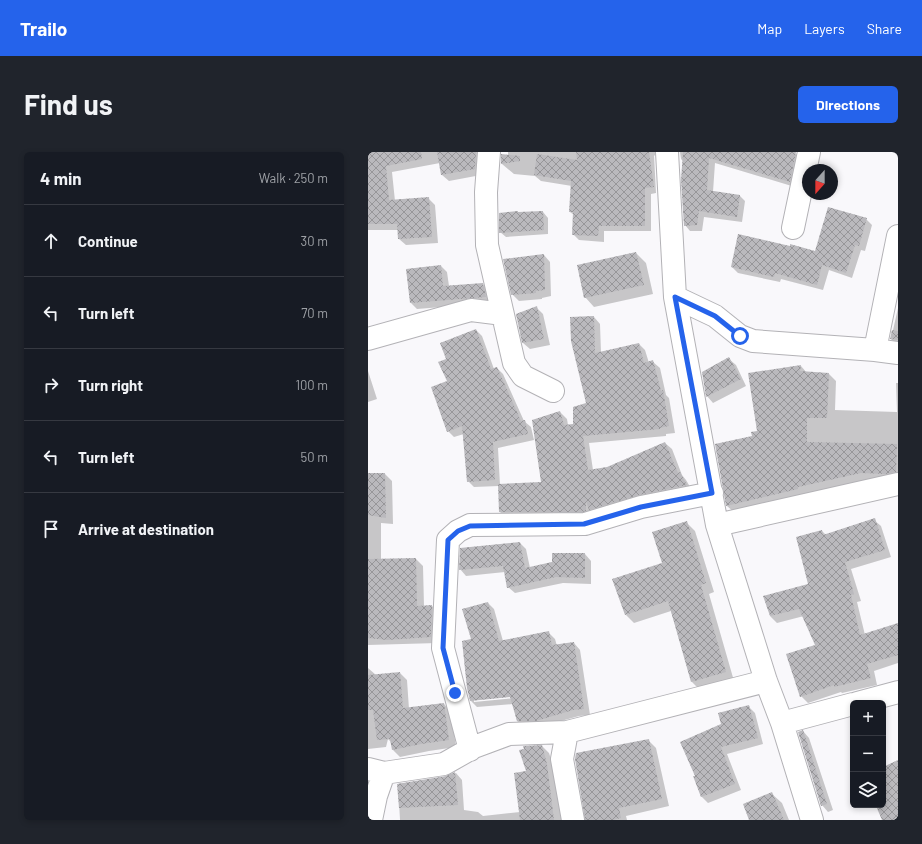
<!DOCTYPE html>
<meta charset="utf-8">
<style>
:root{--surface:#171b24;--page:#20242c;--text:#f1f3f6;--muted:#9ea1a6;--line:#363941;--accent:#2563eb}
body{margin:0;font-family:Barlow,sans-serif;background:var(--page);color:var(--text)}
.controls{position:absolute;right:12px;bottom:12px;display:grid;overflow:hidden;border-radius:6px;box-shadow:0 2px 6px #0003}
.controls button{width:36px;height:36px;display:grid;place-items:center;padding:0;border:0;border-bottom:1px solid var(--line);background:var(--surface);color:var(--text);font:20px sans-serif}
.compass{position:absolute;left:434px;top:12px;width:36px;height:36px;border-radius:50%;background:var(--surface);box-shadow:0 2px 6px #0003;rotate:201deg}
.stop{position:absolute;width:12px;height:12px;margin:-9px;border:3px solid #2563eb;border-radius:50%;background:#fff}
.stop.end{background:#2563eb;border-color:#fff;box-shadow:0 1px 4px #0008}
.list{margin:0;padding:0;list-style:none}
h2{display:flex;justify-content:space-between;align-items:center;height:52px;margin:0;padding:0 16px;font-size:17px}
h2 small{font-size:13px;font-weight:400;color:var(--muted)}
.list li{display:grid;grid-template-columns:26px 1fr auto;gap:12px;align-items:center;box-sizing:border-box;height:72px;padding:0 16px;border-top:1px solid var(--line)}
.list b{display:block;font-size:15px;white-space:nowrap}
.list em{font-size:13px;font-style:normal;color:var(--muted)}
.icon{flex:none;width:22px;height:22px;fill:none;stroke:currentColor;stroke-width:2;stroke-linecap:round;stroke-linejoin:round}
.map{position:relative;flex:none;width:530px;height:668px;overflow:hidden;border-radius:6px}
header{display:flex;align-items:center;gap:24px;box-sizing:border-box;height:56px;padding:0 20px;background:var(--accent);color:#fff}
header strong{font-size:19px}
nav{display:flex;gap:22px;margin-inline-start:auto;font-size:14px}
.intro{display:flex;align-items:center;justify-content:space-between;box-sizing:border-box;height:96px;padding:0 24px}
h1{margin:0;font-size:28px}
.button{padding:10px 18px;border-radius:6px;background:var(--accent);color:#fff;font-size:14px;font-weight:700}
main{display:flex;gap:24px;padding:0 24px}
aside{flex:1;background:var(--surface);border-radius:6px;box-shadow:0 2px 6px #0003}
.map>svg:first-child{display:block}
.shadow{fill:#0003;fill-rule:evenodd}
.building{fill:url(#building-cross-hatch)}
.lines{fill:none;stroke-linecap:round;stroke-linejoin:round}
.street-casing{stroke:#b3b2b6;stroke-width:24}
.street{stroke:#fff;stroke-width:22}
.route{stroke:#2563eb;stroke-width:5}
</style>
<header>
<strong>Trailo</strong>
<nav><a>Map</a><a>Layers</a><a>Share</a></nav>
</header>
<div class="intro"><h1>Find us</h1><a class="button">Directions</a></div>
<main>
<aside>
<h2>4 min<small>Walk · 250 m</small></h2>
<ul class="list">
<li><svg class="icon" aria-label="ahead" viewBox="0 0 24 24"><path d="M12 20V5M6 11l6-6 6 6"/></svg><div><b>Continue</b></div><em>30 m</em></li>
<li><svg class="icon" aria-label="left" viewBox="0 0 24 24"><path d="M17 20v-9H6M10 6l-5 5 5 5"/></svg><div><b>Turn left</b></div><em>70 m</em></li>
<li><svg class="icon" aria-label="right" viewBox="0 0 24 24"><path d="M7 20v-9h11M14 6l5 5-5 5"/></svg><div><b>Turn right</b></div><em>100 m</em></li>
<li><svg class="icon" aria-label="left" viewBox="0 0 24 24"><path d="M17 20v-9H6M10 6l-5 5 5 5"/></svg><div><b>Turn left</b></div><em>50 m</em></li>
<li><svg class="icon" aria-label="arrive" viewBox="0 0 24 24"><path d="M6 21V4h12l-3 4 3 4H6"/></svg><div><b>Arrive at destination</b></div></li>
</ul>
</aside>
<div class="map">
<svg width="530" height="668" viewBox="0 0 530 668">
<defs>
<pattern id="building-cross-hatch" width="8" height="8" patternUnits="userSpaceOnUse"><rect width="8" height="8" fill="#bab9bd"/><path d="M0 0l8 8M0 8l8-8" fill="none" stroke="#979699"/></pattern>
</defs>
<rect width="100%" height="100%" fill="#f9f8fb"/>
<!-- shadow -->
<path class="shadow" d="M0,0H112L113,23L81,29L74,23L72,11L24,20L27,49L60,46L67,53L70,91L38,93L31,87V78H0Z
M140,0H287V4L286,3L288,41L283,42V79H236V90L211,88L205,82L206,63L202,60L204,34L173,29L167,24L146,22L134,12V3L140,4Z
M312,0H421L428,2L433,7L427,35L347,11L345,40L372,44L377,49L374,70L336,65L334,79H322L317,73L315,9L313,7Z
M175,60L180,66V82L138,85L132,80L151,61Z
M498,67L504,73L497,99L493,98L484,126L461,118L455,138L413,127L412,130L370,121L364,115L448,100Z
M268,101L278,111L285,142L226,155L217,145Z
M176,103L182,110L183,144L174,146V147L151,149L144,142Z
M73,114L79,120L81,134L114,132L121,138L124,151L49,157L43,151Z
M169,156L175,162L182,193L162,197L155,191L149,163Z
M530,156V194L523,187Z
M226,165L232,172L233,201L271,192L277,198L281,211L285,210L292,216L298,243L301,246L307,281L298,282V284L221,291L225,318L239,316L297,291L304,297L314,323L318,328L325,340L222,366H138L132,360L131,334L106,335L100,329L96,282L86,285L80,279L79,207L108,178L114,184L126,217L129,216L135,222L156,269L163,275L166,288L130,296L132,333L174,331L192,260L199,267L200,273H206L219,252Z
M361,207L368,213L378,234L345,251L339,244Z
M433,214L439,221L461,222L468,229L467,258L529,260L528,231H530V329L367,361L359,354L385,285L390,279L381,222Z
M0,219L9,247L0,250Z
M0,322H17L24,329L25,372L13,371V408L48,407L55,414L56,454H64L71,461L70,491L0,493Z
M506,368L513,374L523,405L483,417L493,449L489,450L497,483L530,473V511L506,519L509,533L474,541L473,540L440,551L433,544L449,493L436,464L409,471L402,464L441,432L454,379L458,383Z
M318,370L327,379L346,440L341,442L366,529L333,539L324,530L303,459L266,471L258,463L295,411Z
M152,391L158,397L162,416L217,402L223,409V432L195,431L147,441L140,435L137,420L98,424L92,417Z
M120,451L126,457L135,489L181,481L187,487L189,494L206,491L212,498L222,563L211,564L175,574L156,575L149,569L145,552L109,555L103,549L104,488ZM147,544V546L106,550V548Z
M0,516L8,523L32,521L39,528L41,557L76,552L83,560L88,595L61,599L32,605L25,598L23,590L20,587L18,595L0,597Z
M380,554L387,561L395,592L359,602L373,638L340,651L333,644L328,624L354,573Z
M435,579L441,586L465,658L460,660L454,653Z
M280,588L288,596L301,654L258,664L259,668H218Z
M174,594L181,601L183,607L188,613L198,668H32L30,632L78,625L88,621L94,628L96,658L110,660L115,664L152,660L159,620Z
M404,642L414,651L421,668H382Z"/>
<!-- building -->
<path class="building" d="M0,0H53L54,7L18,14L21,48L61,45L64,85L30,87L29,72H0Z
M69,0H108L107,17L73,23Z
M208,0H281L286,35L277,36V74H231L230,84L204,83L205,60H201L203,29L166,23L169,2L209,8Z
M315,0H428L422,30L341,6L339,38L372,43L369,65L331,59L329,73L316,74L313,28Z
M133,2L152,4V9L133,12Z
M460,55L499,66L491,94L487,93L478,121L454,113L449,133L407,121L406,125L363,115L370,82L422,94V92L447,99Z
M150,59V60L175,59L176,78L131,81V61Z
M268,100L276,133L216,146L209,113Z
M176,102L177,138L168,139V141L143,143L135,107Z
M73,113L75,134L115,131L118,145L42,151L38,117Z
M169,154L176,187L154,191L148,162Z
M226,164L227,201L271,191L276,211L285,208L293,239L295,238L301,274L292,276V277L215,284L220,318L239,315L297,290L310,321L312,320L319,333L271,343L221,358L218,349V359L215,360H131L130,332L173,330L164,268L192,259L196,273L205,272V255L218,251L203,189L202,165Z
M108,177L123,217L129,215L153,269L157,268L160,282L125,290L127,328L99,330L94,274L79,280L63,235L79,229L70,210L78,207L72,191Z
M524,178L530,179V188L522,187Z
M361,205L373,227L338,245L334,220Z
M433,213L432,219L461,221L459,266H439V290L529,292L528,320L518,322L493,321L430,335V337L358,354L347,292L384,284L383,280L389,279L380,221Z
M0,321H17L18,366L0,363Z
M507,366L517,398L477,410L486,442L483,443L492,483L530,471V503L499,512L503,526L466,535V533L432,545L418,502L447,493L431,457L402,464L395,444L440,432L428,385L454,378L455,383Z
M319,369L338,431L333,433L358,520L323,530L300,449L257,463L244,427L294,411L284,380Z
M152,390L157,416L184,410V401H217V426L188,425L139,436L135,414L91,418L92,396Z
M48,406L49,454L64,453L63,485L19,488L0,486V407Z
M120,450L131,489L181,479L184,493L206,490L216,557L205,558L168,569H149L142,545L102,549L99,536L94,489L103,487L94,457Z
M32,520L35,556L76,551L81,588L53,592L24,598L22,587L9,588L5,558H0V523Z
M381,553L390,586L353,595L367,632L333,645L325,624H327L312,590L353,572L350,561Z
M435,578L459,652L453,654L430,580Z
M281,587L294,647L251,656L253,666L245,668H217L207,607L208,601Z
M174,593L179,612L186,668H152L146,621L158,619L151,598L156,597L155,594Z
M530,608V668H514L508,654L515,653V615Z
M87,620L90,653L31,656L29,632L78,624Z
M404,640L416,668H381L375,652Z"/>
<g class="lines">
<!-- street casing -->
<g class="street-casing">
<path id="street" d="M121,0L118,40L119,93L146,211L155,224L185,239
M299,0L307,145L349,373L398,529L414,571L444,668
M425,76L441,0
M307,145L347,164L372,184L385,189L507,198L530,201
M0,187L103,158L135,162
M507,198L530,84
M349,373L530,332
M489,551L530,540
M414,571L485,552
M199,580L194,607L205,668
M102,598L75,496L80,388L90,379L102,373L217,372L273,355L344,341
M0,617L16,621L76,612L106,595L141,582L199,580L398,529
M3,668L8,644L16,621"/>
</g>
<!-- street -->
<use href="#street" class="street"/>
</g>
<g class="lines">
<!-- route -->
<path class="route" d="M87,541L75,496L80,388L90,379L102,374L216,372L273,355L344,341L307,145L347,164L372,184"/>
</g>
</svg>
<div class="controls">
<button>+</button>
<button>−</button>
<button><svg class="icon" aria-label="layers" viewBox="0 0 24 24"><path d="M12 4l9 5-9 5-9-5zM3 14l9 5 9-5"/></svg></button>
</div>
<svg class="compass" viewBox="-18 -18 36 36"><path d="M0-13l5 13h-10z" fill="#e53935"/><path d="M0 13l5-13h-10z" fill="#9ea1a6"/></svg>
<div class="stop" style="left:372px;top:184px"></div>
<div class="stop end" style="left:87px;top:541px"></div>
</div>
</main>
